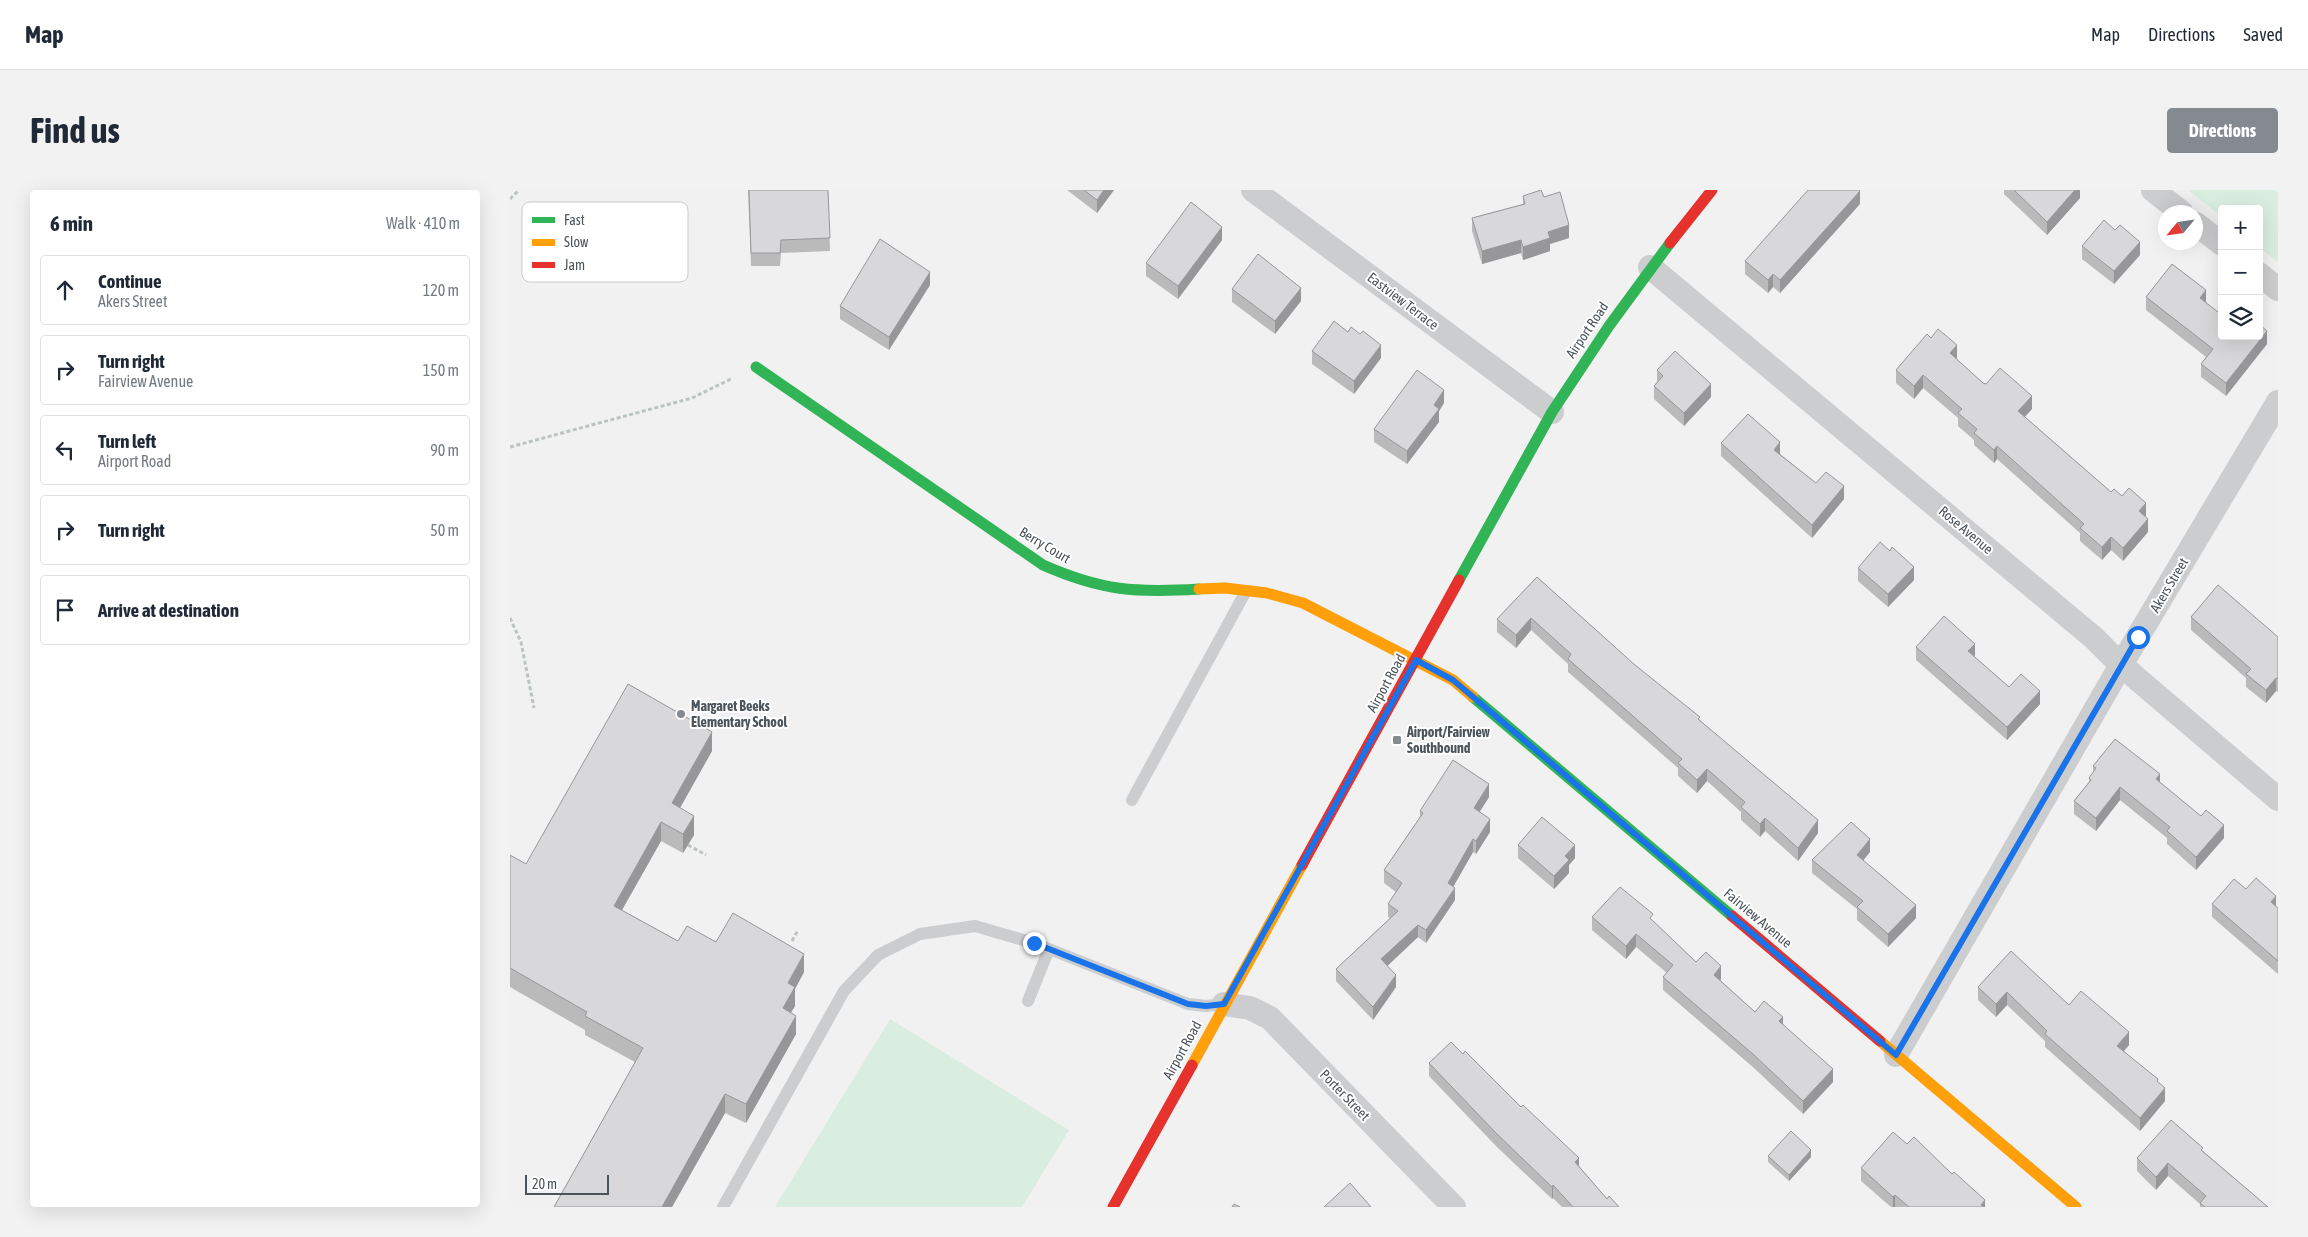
<!DOCTYPE html>
<meta charset="utf-8">
<style>
:root{--surface:#fff;--page:#f2f2f3;--text:#1f2937;--muted:#747a83;--line:#e0e1e3;--accent:#858a90}
body{margin:0;font-family:"Asap Condensed",sans-serif;background:var(--page);color:var(--text)}
.controls{position:absolute;right:15px;top:15px;display:grid;overflow:hidden;border-radius:5px;box-shadow:0 5px 20px #0002}
.controls button{width:45px;height:45px;display:grid;place-items:center;padding:0;border:0;border-bottom:1px solid var(--line);background:var(--surface);color:var(--text);font:25px sans-serif}
.compass{position:absolute;left:1648px;top:15px;width:45px;height:45px;border-radius:50%;background:var(--surface);box-shadow:0 5px 20px #0002;rotate:241deg}
.scale{position:absolute;left:15px;bottom:12px;width:84px;box-sizing:border-box;padding-left:5px;border:2px solid #4b535b;border-top:0;font-size:14px;line-height:18px;white-space:nowrap;color:#4b535b;-webkit-text-stroke:4px #fff;paint-order:stroke}
.stop{position:absolute;width:15px;height:15px;margin:-11px;border:4px solid #1a73e8;border-radius:50%;background:#fff}
.stop.end{background:#1a73e8;border-color:#fff;box-shadow:0 1px 5px #0008}
.list{margin:0;padding:0;list-style:none}
h2{display:flex;justify-content:space-between;align-items:center;height:65px;margin:0;padding:0 20px;font-size:21px}
h2 small{font-size:16px;font-weight:400;color:var(--muted)}
.list li{display:grid;grid-template-columns:32px 1fr auto;gap:15px;align-items:center;box-sizing:border-box;height:70px;margin:0 10px 10px;padding:0 10px;border:1px solid var(--line);border-radius:5px}
.list b{display:block;font-size:19px;white-space:nowrap}
.list p{margin:0;font-size:16px;white-space:nowrap;color:var(--muted)}
.list em{font-size:16px;font-style:normal;color:var(--muted)}
.icon{flex:none;width:28px;height:28px;fill:none;stroke:currentColor;stroke-width:2;stroke-linecap:round;stroke-linejoin:round}
.map{position:relative;flex:none;width:1768px;height:1017px;overflow:hidden;border-radius:5px}
header{display:flex;align-items:center;gap:30px;box-sizing:border-box;height:70px;padding:0 25px;background:var(--surface);border-bottom:1px solid var(--line)}
header strong{font-size:24px}
nav{display:flex;gap:28px;margin-inline-start:auto;font-size:18px}
.intro{display:flex;align-items:center;justify-content:space-between;box-sizing:border-box;height:120px;padding:0 30px}
h1{margin:0;font-size:35px}
.button{padding:12px 22px;border-radius:5px;background:var(--accent);color:#fff;font-size:18px;font-weight:700}
main{display:flex;gap:30px;padding:0 30px}
aside{flex:1;background:var(--surface);border-radius:5px;box-shadow:0 5px 20px #0002}
.map>svg:first-child{display:block}
.green{fill:#d9ede1}
.lines{fill:none;stroke-linecap:round;stroke-linejoin:round}
.path{stroke:#bbc4c1;stroke-width:3;stroke-dasharray:4 2.5;stroke-linecap:butt}
.lane{stroke:#cccdcf;stroke-width:12}
.street{stroke:#cccdcf;stroke-width:24}
.fast{stroke:#30b455;stroke-width:11}
.slow{stroke:#ff9f0a;stroke-width:11}
.jam{stroke:#e5322d;stroke-width:11}
.wall{fill:#bababb}
.shaded-wall{fill:#979799}
.building{fill:#d8d8da;stroke:#979799}
.route{stroke:#1a73e8;stroke-width:6}
.poi-dot{fill:#858a90;stroke:#fff;stroke-width:2}
.labels{text-anchor:middle;stroke-width:4;stroke-linejoin:round;paint-order:stroke}
.street-label{font-size:14px;fill:#4b535b;stroke:#fff}
.poi-label{font-size:14px;font-weight:bold;fill:#4b535b;stroke:#fff;text-anchor:start}
.key{fill:#fff;stroke:#c9cbce;stroke-width:1}
.key-label{font-size:14px;fill:#4b535b}
</style>
<header>
<strong>Map</strong>
<nav><a>Map</a><a>Directions</a><a>Saved</a></nav>
</header>
<div class="intro"><h1>Find us</h1><a class="button">Directions</a></div>
<main>
<aside>
<h2>6 min<small>Walk · 410 m</small></h2>
<ul class="list">
<li><svg class="icon" aria-label="ahead" viewBox="0 0 24 24"><path d="M12 20V5M6 11l6-6 6 6"/></svg><div><b>Continue</b><p>Akers Street</p></div><em>120 m</em></li>
<li><svg class="icon" aria-label="right" viewBox="0 0 24 24"><path d="M7 20v-9h11M14 6l5 5-5 5"/></svg><div><b>Turn right</b><p>Fairview Avenue</p></div><em>150 m</em></li>
<li><svg class="icon" aria-label="left" viewBox="0 0 24 24"><path d="M17 20v-9H6M10 6l-5 5 5 5"/></svg><div><b>Turn left</b><p>Airport Road</p></div><em>90 m</em></li>
<li><svg class="icon" aria-label="right" viewBox="0 0 24 24"><path d="M7 20v-9h11M14 6l5 5-5 5"/></svg><div><b>Turn right</b></div><em>50 m</em></li>
<li><svg class="icon" aria-label="arrive" viewBox="0 0 24 24"><path d="M6 21V4h12l-3 4 3 4H6"/></svg><div><b>Arrive at destination</b></div></li>
</ul>
</aside>
<div class="map">
<svg width="1768" height="1017" viewBox="0 0 1768 1017">
<rect width="100%" height="100%" fill="#f2f1f1"/>
<!-- green -->
<path class="green" d="M1678,0H1768V70L1767,72L1749,57V19H1712V27Z
M380,829L559,940L512,1017H265Z"/>
<g class="lines">
<!-- path -->
<path class="path" d="M0,9L9,0
M0,257L182,208L221,189
M0,428L11,452L24,518
M178,655L196,665
M282,751L288,740"/>
<!-- lane -->
<path class="lane" d="M622,610L736,401
M518,811L539,759
M213,1017L334,801L368,765L410,744L465,736L524,753L678,814L696,816L714,814"/>
<!-- street -->
<path class="street" d="M743,0L1042,222
M1643,0L1671,22
M1686,34L1712,54
M1140,77L1584,448L1611,475L1768,609
M1749,84L1768,99
M714,814L740,818L760,828L944,1017
M1386,865L1611,475L1768,212"/>
<!-- fast -->
<path class="fast" d="M246,177L533,375C592,401 626,403 689,399
M949,390L1042,222L1099,136L1160,53
M963,507L1222,726"/>
<!-- slow -->
<path class="slow" d="M689,399L715,398L757,403L793,413L943,490L963,507
M1370,851L1566,1017
M682,875L792,675"/>
<!-- jam -->
<path class="jam" d="M1160,53L1202,0
M792,675L949,390
M1222,726L1370,851
M603,1017L682,875"/>
</g>
<!-- wall -->
<path class="wall" d="M238,0H318L320,61L271,63L270,76H241Z
M557,0H604L587,23Z
M1494,0H1570V8L1537,45L1494,4Z
M1013,6L1034,7L1059,48L1040,54V61L1013,70L1011,63L972,74L962,41V28L1013,14Z
M1350,14L1270,103L1263,97L1258,103L1235,84V71Z
M712,50L668,109L636,86V73Z
M1572,56L1630,65L1604,94L1572,69Z
M420,95L379,160L330,129V116Z
M722,99L791,111L765,144L722,112Z
M1636,107L1696,112L1712,146L1757,154L1716,206L1691,187V174L1696,167L1636,120Z
M838,142L871,168L844,204L802,174V161Z
M1421,148L1447,168L1446,169L1473,193L1522,219L1515,227L1601,302L1636,326L1635,327L1638,342L1613,371L1601,360L1592,370L1570,351V343L1487,269L1484,273L1464,255V250L1448,236V228L1413,198L1404,209L1386,193V180Z
M1147,180L1201,207L1174,236L1144,209V196L1147,192Z
M934,213L929,221V232L897,274L864,252V239Z
M1211,253L1270,264L1306,293L1334,309L1302,348L1211,266Z
M1348,378L1404,390L1378,417L1348,391Z
M1027,387L1125,475L1190,530L1308,643L1288,671L1255,641L1250,647L1231,630V622L1197,591L1187,603L1168,586V578L1058,482V474L1021,440L1006,458L987,442V429Z
M1681,427L1768,447V502L1766,501L1756,513L1736,497V488L1681,440Z
M1406,457L1465,467L1499,497L1530,514L1497,550L1406,470Z
M202,561L170,618L184,645L173,663L151,651L112,720L168,751L206,752L294,782L285,799V816L281,822L286,844L236,933L215,923L162,1017H44L125,872L75,845V840L0,797V665L16,674Z
M1583,576L1650,593L1714,648L1686,680L1657,654V648L1610,610L1586,641L1564,624V611L1579,592V588L1583,583Z
M979,607L969,622L980,642L966,664L963,662L943,697L945,710L916,753L908,747L877,776L886,797L863,830L826,791V779L880,728L878,727V714L886,702L874,693V680L910,628V621Z
M1008,655L1065,668L1059,675V683L1044,699L1008,668Z
M1360,662L1353,670L1406,728L1378,757L1347,730V719L1302,683V670Z
M1736,699L1768,718V784L1702,727V714Z
M1082,727L1143,731L1186,772L1211,789L1210,790L1245,822L1273,834L1323,892L1293,924L1244,878L1153,800V787L1157,783L1126,757L1116,769L1082,740Z
M1468,797L1559,815L1619,855L1614,861L1648,892L1655,911L1630,941L1535,857V851L1497,815L1486,827L1468,810Z
M919,873L1069,976L1097,1009L1109,1017H1052L1043,1008L1042,1009L986,956L919,886Z
M1397,954L1475,1017H1381L1351,991V978Z
M1693,961L1758,1017H1690V1014L1658,986L1646,1000L1627,981V968Z
M1258,966L1301,967L1279,991L1258,972Z"/>
<!-- shaded-wall -->
<path class="shaded-wall" d="M594,0H604L587,23V10Z
M1565,0H1570V8L1537,45V32Z
M1350,1V14L1270,103V90Z
M1059,35V48L1040,54V61L1013,70V57L1038,42Z
M712,37V50L668,109V96Z
M1011,50V63L972,74V61Z
M1630,52V65L1604,94V81Z
M420,82V95L379,160V147Z
M1263,84V97L1258,103V90Z
M791,98V111L765,144V131Z
M1696,100V113L1690,108Z
M1757,141V154L1716,206V193Z
M871,155V168L844,204V191Z
M1447,155V168L1440,176V163Z
M1413,185V198L1404,209V196Z
M1201,194V207L1174,236V223Z
M934,200V213L929,221V232L897,274V261L924,215Z
M1522,206V219L1508,234V221Z
M1270,252V265L1264,260Z
M1487,256V269L1484,273V260Z
M1334,296V309L1302,348V335Z
M1636,313V326L1629,334V321Z
M1638,329V342L1613,371V358Z
M1601,347V360L1592,370V357Z
M1404,377V390L1378,417V404Z
M1021,428V440L1006,458V445Z
M1465,454V467L1458,461Z
M1766,488V501L1756,513V500Z
M1530,501V514L1497,550V537Z
M202,542V561L162,632V613Z
M1197,579V591L1187,603V590Z
M1650,584V597L1646,589Z
M979,594V607L964,631V618Z
M1610,597V610L1586,641V628Z
M184,626V645L173,663V644Z
M1255,628V641L1250,647V634Z
M980,629V642L966,664V651Z
M1308,630V643L1288,671V658Z
M151,632V651L104,734V716Z
M1714,635V648L1686,680V667Z
M963,649V662L938,706V693Z
M1360,649V662L1347,678V665Z
M1065,655V668L1059,675V683L1044,699V686L1055,666Z
M945,698V710L916,753V740Z
M1766,706V719L1761,712Z
M1406,715V728L1378,757V744Z
M908,735V747L871,782V769Z
M1126,744V757L1116,769V756Z
M294,764V782L285,799V816L273,836V818L278,793Z
M1211,776V789L1204,798V785Z
M886,785V797L863,830V817Z
M1497,802V815L1486,827V814Z
M286,826V844L236,933V914Z
M1273,827V840L1269,831Z
M1619,842V855L1607,869V856Z
M1323,879V892L1293,924V911Z
M1655,898V911L1630,941V928Z
M215,904V923L162,1017H152Z
M1301,960V967L1279,991V985Z
M1069,968V981L1065,972Z
M1658,973V986L1646,1000V987Z
M1043,995V1008L1042,1009V997Z
M1385,1005V1017H1383V1007Z
M1475,1010V1017H1471V1015Z"/>
<!-- building -->
<path class="building" d="M239,0H318L320,48L271,50L270,63H241Z
M574,0H594L587,10Z
M1031,0L1034,7L1050,2L1059,35L1038,42L1040,48L1013,57L1011,50L972,61L962,28L1015,14L1013,6Z
M1298,0H1349L1350,1L1270,90L1263,84L1258,90L1235,71Z
M1504,0H1565L1537,32Z
M681,12L712,37L668,96L636,73Z
M1594,30L1605,40L1610,35L1630,52L1604,81L1572,56Z
M370,49L420,82L379,147L330,116Z
M748,64L791,98L765,131L722,99Z
M1662,74L1696,100L1690,108L1712,125V146H1749V134L1757,141L1716,193L1691,174L1703,159L1636,107Z
M824,131L838,142L841,137L850,144L853,141L871,155L844,191L802,161Z
M1428,139L1447,155L1440,163L1473,193L1476,194L1490,178L1522,206L1508,221L1601,302L1604,299L1612,306L1619,298L1636,313L1629,321L1638,329L1613,358L1601,347L1592,357L1570,338L1574,334L1487,256L1484,260L1464,243L1467,239L1448,223L1452,219L1413,185L1404,196L1386,180L1417,144L1421,148Z
M1165,161L1201,194L1174,223L1144,196L1153,186L1147,180Z
M907,180L934,200L924,215L929,219L897,261L864,239Z
M1238,224L1270,252L1264,260L1306,293L1316,282L1334,296L1302,335L1211,253Z
M1370,352L1380,361L1382,357L1404,377L1378,404L1348,378Z
M1027,387L1125,475L1190,527L1188,529L1308,630L1288,658L1255,628L1250,634L1231,617L1235,612L1197,579L1187,590L1168,573L1172,569L1058,469L1061,464L1021,428L1006,445L987,429Z
M1708,395L1768,447V489L1766,488L1756,500L1736,484L1741,479L1681,427Z
M1434,426L1465,454L1458,461L1499,497L1511,484L1530,501L1497,537L1406,457Z
M118,494L202,542L162,613L184,626L173,644L151,632L104,716L168,751L177,736L206,752L223,723L294,764L278,793L285,797L273,818L286,826L236,914L215,904L152,1017H44L133,858L75,826L77,822L0,778V665L16,674Z
M1605,549L1650,584L1646,589L1691,626L1696,620L1714,635L1686,667L1657,641L1660,637L1610,597L1586,628L1564,611L1581,590L1579,588L1586,578L1583,576Z
M943,570L979,594L964,618L980,629L966,651L963,649L938,693L945,698L916,740L908,735L871,769L886,785L863,817L826,779L888,721L878,714L892,693L874,680L913,623L910,621Z
M1032,627L1065,655L1055,666L1059,670L1044,686L1008,655Z
M1341,632L1360,649L1347,665L1406,715L1378,744L1347,717L1353,711L1302,670Z
M1746,688L1766,706L1761,712L1768,718V771L1702,714L1724,689L1736,699Z
M1110,697L1143,724L1140,728L1186,772L1196,762L1211,776L1204,785L1245,822L1254,811L1273,827L1269,831L1323,879L1293,911L1244,865L1153,787L1163,775L1126,744L1116,756L1082,727Z
M1501,761L1559,815L1571,801L1619,842L1607,856L1648,889L1647,891L1655,898L1630,928L1535,844L1537,841L1497,802L1486,814L1468,797Z
M941,852L953,864L955,861L1011,917L1013,915L1069,968L1065,972L1097,1009L1099,1006L1109,1017H1063L1043,995L1042,997L986,943L919,873Z
M1661,930L1693,958L1691,960L1758,1017H1695L1690,1013L1696,1006L1658,973L1646,987L1627,968Z
M1281,941L1301,960L1279,985L1258,966Z
M1383,942L1397,954L1404,947L1442,984L1444,982L1475,1010L1471,1015L1474,1017H1399L1385,1005L1383,1007L1351,978Z
M840,993L861,1017H814Z
M724,1014L730,1017H722Z"/>
<g class="lines">
<!-- route -->
<path class="route" d="M524,753L678,814L696,816L714,814L906,470L943,490L1386,865L1628,447"/>
</g>
<!-- markers -->
<g class="poi-dot">
<circle cx="171" cy="524" r="5"/>
<rect x="882" y="545" width="10" height="10" rx="2.5"/>
</g>
<g class="labels">
<!-- street labels -->
<g class="street-label">
<text transform="translate(893 111) rotate(37)" y="5">Eastview Terrace</text>
<text transform="translate(1077 140) rotate(-56)" y="5">Airport Road</text>
<text transform="translate(1456 340) rotate(40)" y="5">Rose Avenue</text>
<text transform="translate(535 355) rotate(31)" y="5">Berry Court</text>
<text transform="translate(1659 395) rotate(-59)" y="5">Akers Street</text>
<text transform="translate(876 493) rotate(-61)" y="5">Airport Road</text>
<text transform="translate(1248 728) rotate(40)" y="5">Fairview Avenue</text>
<text transform="translate(672 860) rotate(-61)" y="5">Airport Road</text>
<text transform="translate(835 905) rotate(46)" y="5">Porter Street</text>
</g>
<!-- poi labels -->
<g class="poi-label">
<text x="181" y="521">Margaret Beeks<tspan x="181" dy="16">Elementary School</tspan></text>
<text x="897" y="547">Airport/Fairview<tspan x="897" dy="16">Southbound</tspan></text>
</g>
</g>
<!-- legend -->
<rect x="12" y="12" width="166" height="80" rx="8" class="key"/>
<rect x="22" y="27" width="23" height="6" fill="#30b455"/>
<rect x="22" y="49" width="23" height="7" fill="#ff9f0a"/>
<rect x="22" y="72" width="23" height="6" fill="#e5322d"/>
<g class="key-label">
<text x="54" y="35">Fast</text>
<text x="54" y="57">Slow</text>
<text x="54" y="80">Jam</text>
</g>
</svg>
<div class="controls">
<button>+</button>
<button>−</button>
<button><svg class="icon" aria-label="layers" viewBox="0 0 24 24"><path d="M12 4l9 5-9 5-9-5zM3 14l9 5 9-5"/></svg></button>
</div>
<svg class="compass" viewBox="-18 -18 36 36"><path d="M0-13l5 13h-10z" fill="#e53935"/><path d="M0 13l5-13h-10z" fill="#747a83"/></svg>
<div class="scale">20 m</div>
<div class="stop" style="left:1628px;top:447px"></div>
<div class="stop end" style="left:524px;top:753px"></div>
</div>
</main>
